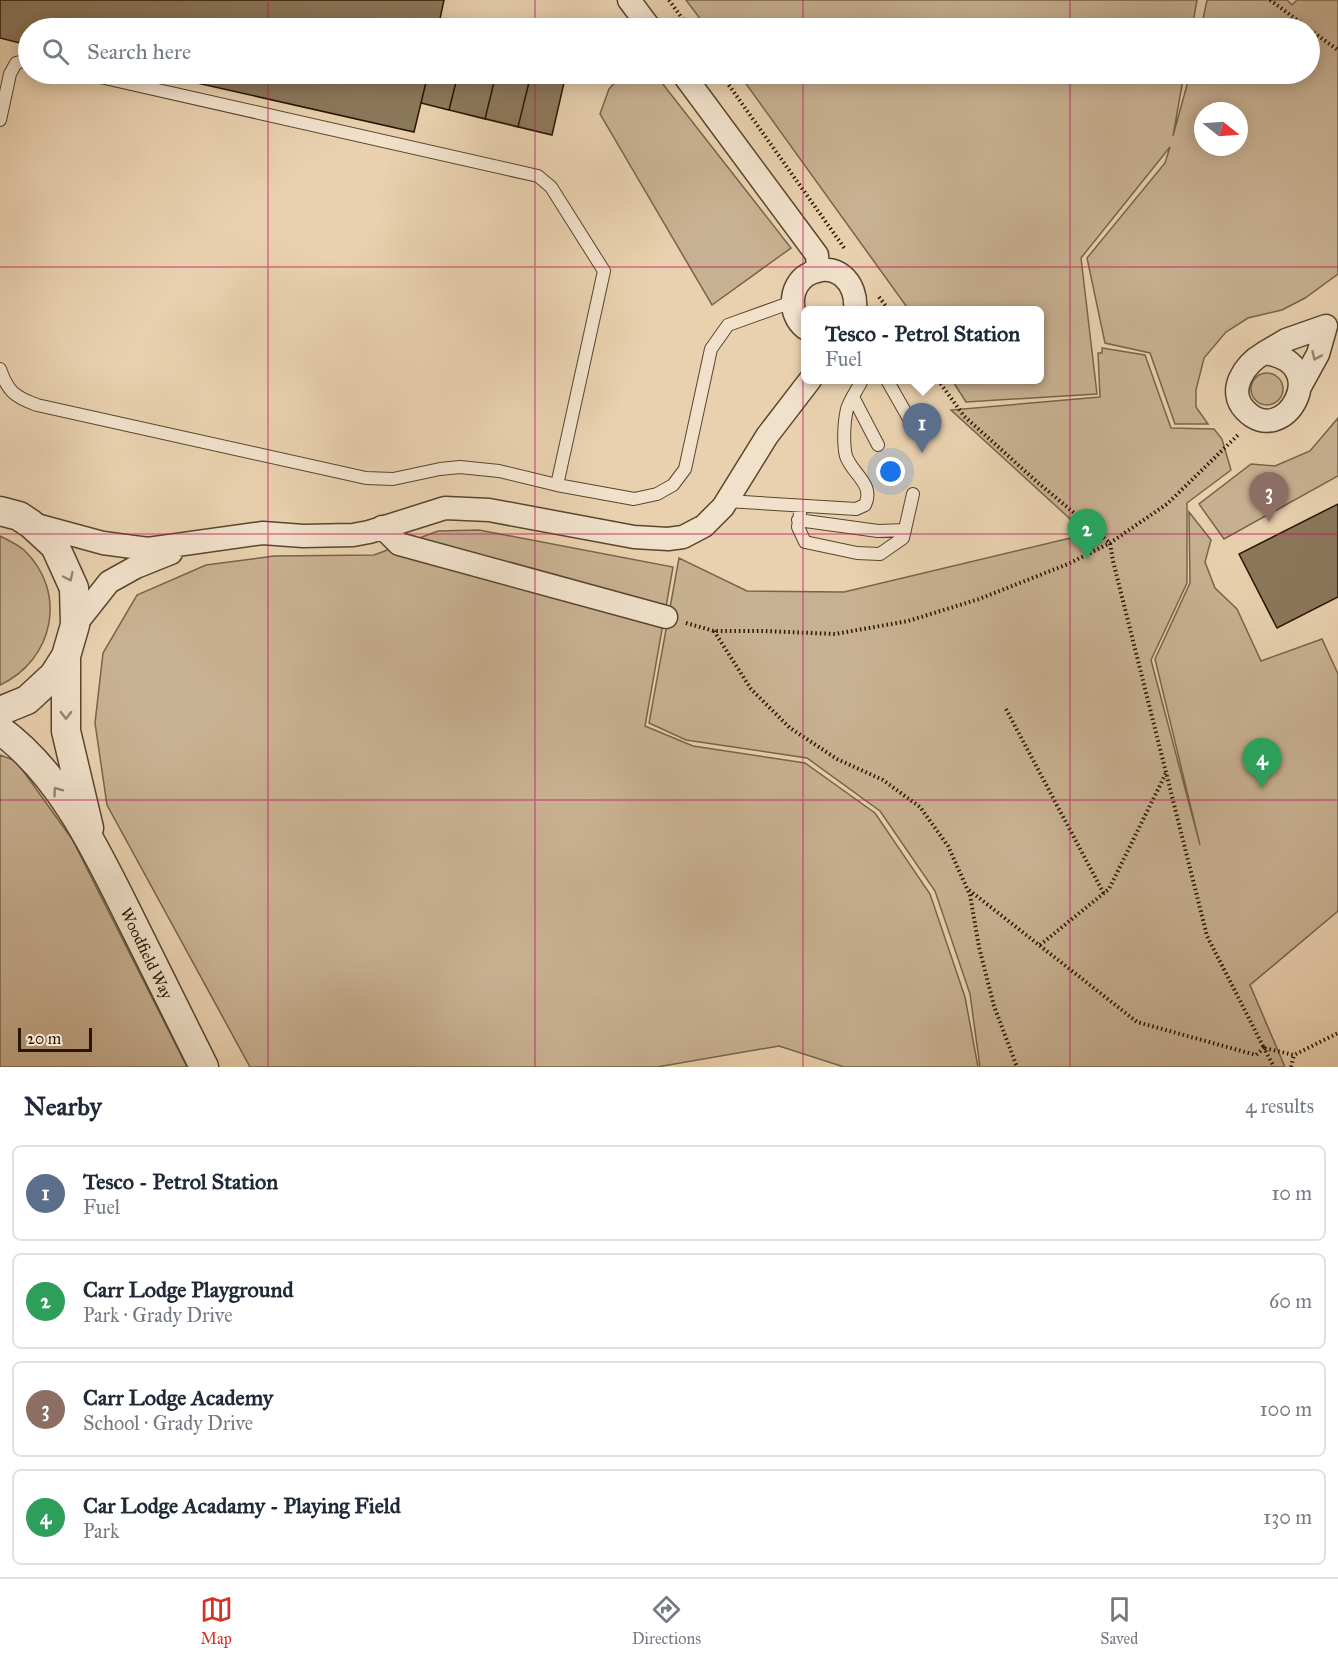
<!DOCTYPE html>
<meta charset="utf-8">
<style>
:root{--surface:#fff;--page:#f6f6f7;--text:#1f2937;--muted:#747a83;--line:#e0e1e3;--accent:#d93025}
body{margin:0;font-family:"IM FELL Great Primer",serif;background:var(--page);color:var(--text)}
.compass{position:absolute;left:1194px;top:102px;width:54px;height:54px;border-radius:50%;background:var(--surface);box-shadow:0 3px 15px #0003;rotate:107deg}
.scale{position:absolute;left:18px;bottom:15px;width:74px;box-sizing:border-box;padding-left:6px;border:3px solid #271702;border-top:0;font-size:16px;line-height:21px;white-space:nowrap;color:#271702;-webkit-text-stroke:4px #f1e1cb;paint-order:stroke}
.you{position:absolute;left:891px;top:472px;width:21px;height:21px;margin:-15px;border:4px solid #fff;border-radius:50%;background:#1a73e8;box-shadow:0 0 0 9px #1a73e833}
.badge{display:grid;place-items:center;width:39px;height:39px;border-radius:50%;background:var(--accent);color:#fff;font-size:20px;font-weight:700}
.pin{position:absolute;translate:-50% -50px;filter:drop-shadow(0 2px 3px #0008)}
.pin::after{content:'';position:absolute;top:32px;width:21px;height:18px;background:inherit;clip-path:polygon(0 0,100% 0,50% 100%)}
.popup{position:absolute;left:801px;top:306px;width:243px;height:78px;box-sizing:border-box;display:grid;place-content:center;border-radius:9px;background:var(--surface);filter:drop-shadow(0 2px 4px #0005);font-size:20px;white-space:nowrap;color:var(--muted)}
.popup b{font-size:22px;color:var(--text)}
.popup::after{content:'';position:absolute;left:50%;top:100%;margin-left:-12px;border:12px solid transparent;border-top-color:var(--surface)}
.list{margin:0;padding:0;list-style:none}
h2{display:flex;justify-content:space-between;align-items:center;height:78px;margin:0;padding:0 24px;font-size:26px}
h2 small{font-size:20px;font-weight:400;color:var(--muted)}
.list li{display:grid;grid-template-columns:39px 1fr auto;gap:18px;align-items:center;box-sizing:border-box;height:96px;margin:0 12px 12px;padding:0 12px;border:2px solid var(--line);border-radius:9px}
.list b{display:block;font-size:22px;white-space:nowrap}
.list p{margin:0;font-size:20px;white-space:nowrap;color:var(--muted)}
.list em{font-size:20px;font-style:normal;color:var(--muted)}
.icon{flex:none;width:33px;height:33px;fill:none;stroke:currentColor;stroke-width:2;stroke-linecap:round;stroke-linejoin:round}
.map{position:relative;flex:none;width:1338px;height:1067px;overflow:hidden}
.search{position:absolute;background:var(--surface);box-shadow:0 3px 15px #0003;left:18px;right:18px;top:18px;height:66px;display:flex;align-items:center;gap:15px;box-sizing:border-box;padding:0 21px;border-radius:33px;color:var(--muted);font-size:22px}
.sheet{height:510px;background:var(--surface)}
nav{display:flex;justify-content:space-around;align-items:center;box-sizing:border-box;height:84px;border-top:2px solid var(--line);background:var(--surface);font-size:16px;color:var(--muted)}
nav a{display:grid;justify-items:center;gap:3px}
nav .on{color:var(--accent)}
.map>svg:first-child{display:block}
.green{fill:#c8b192;stroke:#78644a;stroke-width:1.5;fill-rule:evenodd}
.building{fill:#8c785c;stroke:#271702;stroke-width:1.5}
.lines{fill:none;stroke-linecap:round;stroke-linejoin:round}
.service-casing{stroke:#58462d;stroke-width:14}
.minor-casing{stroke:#58462d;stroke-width:25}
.tertiary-casing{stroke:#58462d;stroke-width:31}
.path{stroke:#271702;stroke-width:4;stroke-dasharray:1.5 3;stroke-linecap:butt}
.service{stroke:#f1e1cb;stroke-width:12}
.minor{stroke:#f1e1cb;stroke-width:22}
.tertiary{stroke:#f1e1cb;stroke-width:28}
.oneway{stroke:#968671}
.grid{fill:none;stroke:#c2185b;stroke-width:1.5;stroke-opacity:0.55}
.labels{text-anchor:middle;stroke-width:5;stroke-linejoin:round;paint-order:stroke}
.street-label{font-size:16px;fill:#271702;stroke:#f1e1cb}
</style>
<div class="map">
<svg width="1338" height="1067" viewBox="0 0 1338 1067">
<rect width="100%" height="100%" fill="#e9d1af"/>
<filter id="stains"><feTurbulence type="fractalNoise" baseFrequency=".00333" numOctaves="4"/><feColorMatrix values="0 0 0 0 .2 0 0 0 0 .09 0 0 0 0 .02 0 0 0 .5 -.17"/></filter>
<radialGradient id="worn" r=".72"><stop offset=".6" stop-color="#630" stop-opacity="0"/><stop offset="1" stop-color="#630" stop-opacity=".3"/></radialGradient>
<!-- green -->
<path class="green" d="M686,0H1197L1192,28H707Z
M1207,0H1287L1292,5L1297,0H1338V274L1305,298L1282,310L1248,318L1226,332L1204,358L1196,390V407L1208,424H1175L1150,353L1105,343L1087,258L1165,163L1170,147L1081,258L1097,394L966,402L952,380H1039V310H909L739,74H1184L1173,136L1190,74H1310V28H1201ZM1203,111H1239V147H1203Z
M623,74H655L791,248L712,305L600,114L609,89Z
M1102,348L1145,355L1171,428L1214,429L1222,439L1231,470L1187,503V583L1151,660L1200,845L1155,659L1190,583L1189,512L1211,540L1205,562L1215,588L1237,609L1261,661L1322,639L1338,674V911L1250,985L1285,1067H980L970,994L935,891L880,811L807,758L686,740L649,723L679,558L747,591L844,592L1083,535L1068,517L951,410L1100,397L1098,353H1102Z
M1251 389a16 16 0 1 1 32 0a16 16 0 1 1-32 0Z
M1338,418V476L1224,539L1199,504L1251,464L1275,466L1310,451Z
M479,530L673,567L645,726L693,746L805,763L875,813L930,894L965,997L978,1067H844L779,1046L657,1067H250L107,805L95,723L103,653L137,595L206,565L274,556L374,555L438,531Z
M0,536C8,540 17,544 24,550C68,592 54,660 0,685Z
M0,755L16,761L72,839L187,1067H0Z"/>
<!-- building -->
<path class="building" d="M0,0H444L438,28H28V45L0,38Z
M157,74H428L414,132Z
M428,74H458L449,110L421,103Z
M458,74H566L552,135L449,110Z
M458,74H496L485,119L449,110Z
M496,74H531L518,127L485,119Z
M531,74H566L552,135L518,127Z
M1338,504V597L1277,628L1239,554Z"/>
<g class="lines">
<!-- service casing -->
<g class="service-casing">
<path id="service" d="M87,74L538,176L551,187L604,271L557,485
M0,120L10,74L16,63L28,60
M0,369C8,392 15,397 37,405L366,478L393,479L440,469L460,467L499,471L557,485L634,499L657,494L673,485L685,469L711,349L728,325L792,302
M887,380L912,424
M853,397L878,445
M727,501L856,509L865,505C875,484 852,474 846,456C843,443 844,422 847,409C850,399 858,389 862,380
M801,506L798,527L805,542L857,553L880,554L903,538L913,494
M798,520L878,531L905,530"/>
</g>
<!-- minor casing -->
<g class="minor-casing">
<path id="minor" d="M629,0L650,28
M683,74L817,255L818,271
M805,328C788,315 789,286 807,275C835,259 858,282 855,310
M1264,353C1336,362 1283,451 1245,410C1226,390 1245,364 1264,353Z
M1264,353L1286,340L1326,326L1318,354L1301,385
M33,524L103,543L148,549L263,533L303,536L353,535L369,532L445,508L489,510L634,537L668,539L683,537L704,526L723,507L767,436L810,380
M382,527L399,544L666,617
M75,625L109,582L136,567L171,553"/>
</g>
<!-- tertiary casing -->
<g class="tertiary-casing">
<path id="tertiary" d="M0,511L19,516L31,524L55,546L74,588L75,625L66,656L54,675L27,700L0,711
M66,656V731L89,828
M0,730C63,776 99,856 133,924C156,971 180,1019 204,1067"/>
</g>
<!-- path -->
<path class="path" d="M669,0L689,28
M1270,0L1308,28
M1310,30L1338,50
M721,74L845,249
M879,297L889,310
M938,380L964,416L1036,481L1110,543L1113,561L1207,936L1264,1048L1294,1055L1338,1033
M686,623L714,631H763L835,634L908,621L979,599L1068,564L1110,543L1167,504L1239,434
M714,631L751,689L790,728L837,759L883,780L920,807L948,846L970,895L979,947L994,1006L1017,1067
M1006,709L1104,894
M969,890L1137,1022L1256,1055L1264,1048L1274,1067
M1040,945L1109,889L1166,773
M1291,1067L1294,1055"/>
<!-- service -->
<use href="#service" class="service"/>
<!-- minor -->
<use href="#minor" class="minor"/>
<!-- tertiary -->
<use href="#tertiary" class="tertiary"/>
</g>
<!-- one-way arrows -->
<defs><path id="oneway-chevron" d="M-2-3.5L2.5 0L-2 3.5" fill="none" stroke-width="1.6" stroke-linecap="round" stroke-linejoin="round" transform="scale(1.5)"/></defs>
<g class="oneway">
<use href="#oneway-chevron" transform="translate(1316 356) rotate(114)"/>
<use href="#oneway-chevron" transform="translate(69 577) rotate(65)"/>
<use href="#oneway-chevron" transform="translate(66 715) rotate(90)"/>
<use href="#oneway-chevron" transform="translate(57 791) rotate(-126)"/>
</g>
<!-- grid -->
<path class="grid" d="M268,0V28M535,0V28M803,0V28M1070,0V28M268,74V1067M535,74V1067M803,74V1067M1070,74V1067M0,267H1338M0,534H1338M0,800H1338"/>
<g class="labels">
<!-- street labels -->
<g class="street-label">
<text transform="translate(147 953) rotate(64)" y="6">Woodfield Way</text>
</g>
</g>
<rect width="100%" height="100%" filter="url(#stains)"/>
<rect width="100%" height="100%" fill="url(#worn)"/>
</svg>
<svg class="compass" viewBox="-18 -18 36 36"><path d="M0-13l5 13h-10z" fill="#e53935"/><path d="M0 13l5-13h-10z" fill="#747a83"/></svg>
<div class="scale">20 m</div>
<div class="you"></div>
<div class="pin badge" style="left:922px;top:453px;background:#5c6f8a">1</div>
<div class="popup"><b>Tesco - Petrol Station</b>Fuel</div>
<div class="pin badge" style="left:1087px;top:559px;background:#2e9e5b">2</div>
<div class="pin badge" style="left:1269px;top:522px;background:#8d6e63">3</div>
<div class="pin badge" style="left:1262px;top:788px;background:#2e9e5b">4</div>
<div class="search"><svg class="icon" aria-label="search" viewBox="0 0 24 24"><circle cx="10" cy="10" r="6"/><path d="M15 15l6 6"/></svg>Search here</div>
</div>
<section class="sheet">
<h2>Nearby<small>4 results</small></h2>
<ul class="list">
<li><span class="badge" style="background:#5c6f8a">1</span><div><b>Tesco - Petrol Station</b><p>Fuel</p></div><em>10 m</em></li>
<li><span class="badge" style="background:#2e9e5b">2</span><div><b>Carr Lodge Playground</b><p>Park · Grady Drive</p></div><em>60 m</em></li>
<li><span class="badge" style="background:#8d6e63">3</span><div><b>Carr Lodge Academy</b><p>School · Grady Drive</p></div><em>100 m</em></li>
<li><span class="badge" style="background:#2e9e5b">4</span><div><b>Car Lodge Acadamy - Playing Field</b><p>Park</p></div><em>130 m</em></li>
</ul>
</section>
<nav>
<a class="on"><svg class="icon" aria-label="map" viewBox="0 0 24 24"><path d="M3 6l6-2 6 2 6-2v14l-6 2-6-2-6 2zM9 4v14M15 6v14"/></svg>Map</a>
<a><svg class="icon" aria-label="directions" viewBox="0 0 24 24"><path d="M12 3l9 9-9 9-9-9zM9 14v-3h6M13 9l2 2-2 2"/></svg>Directions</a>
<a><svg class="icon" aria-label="saved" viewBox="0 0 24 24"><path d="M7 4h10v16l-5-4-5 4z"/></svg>Saved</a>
</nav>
